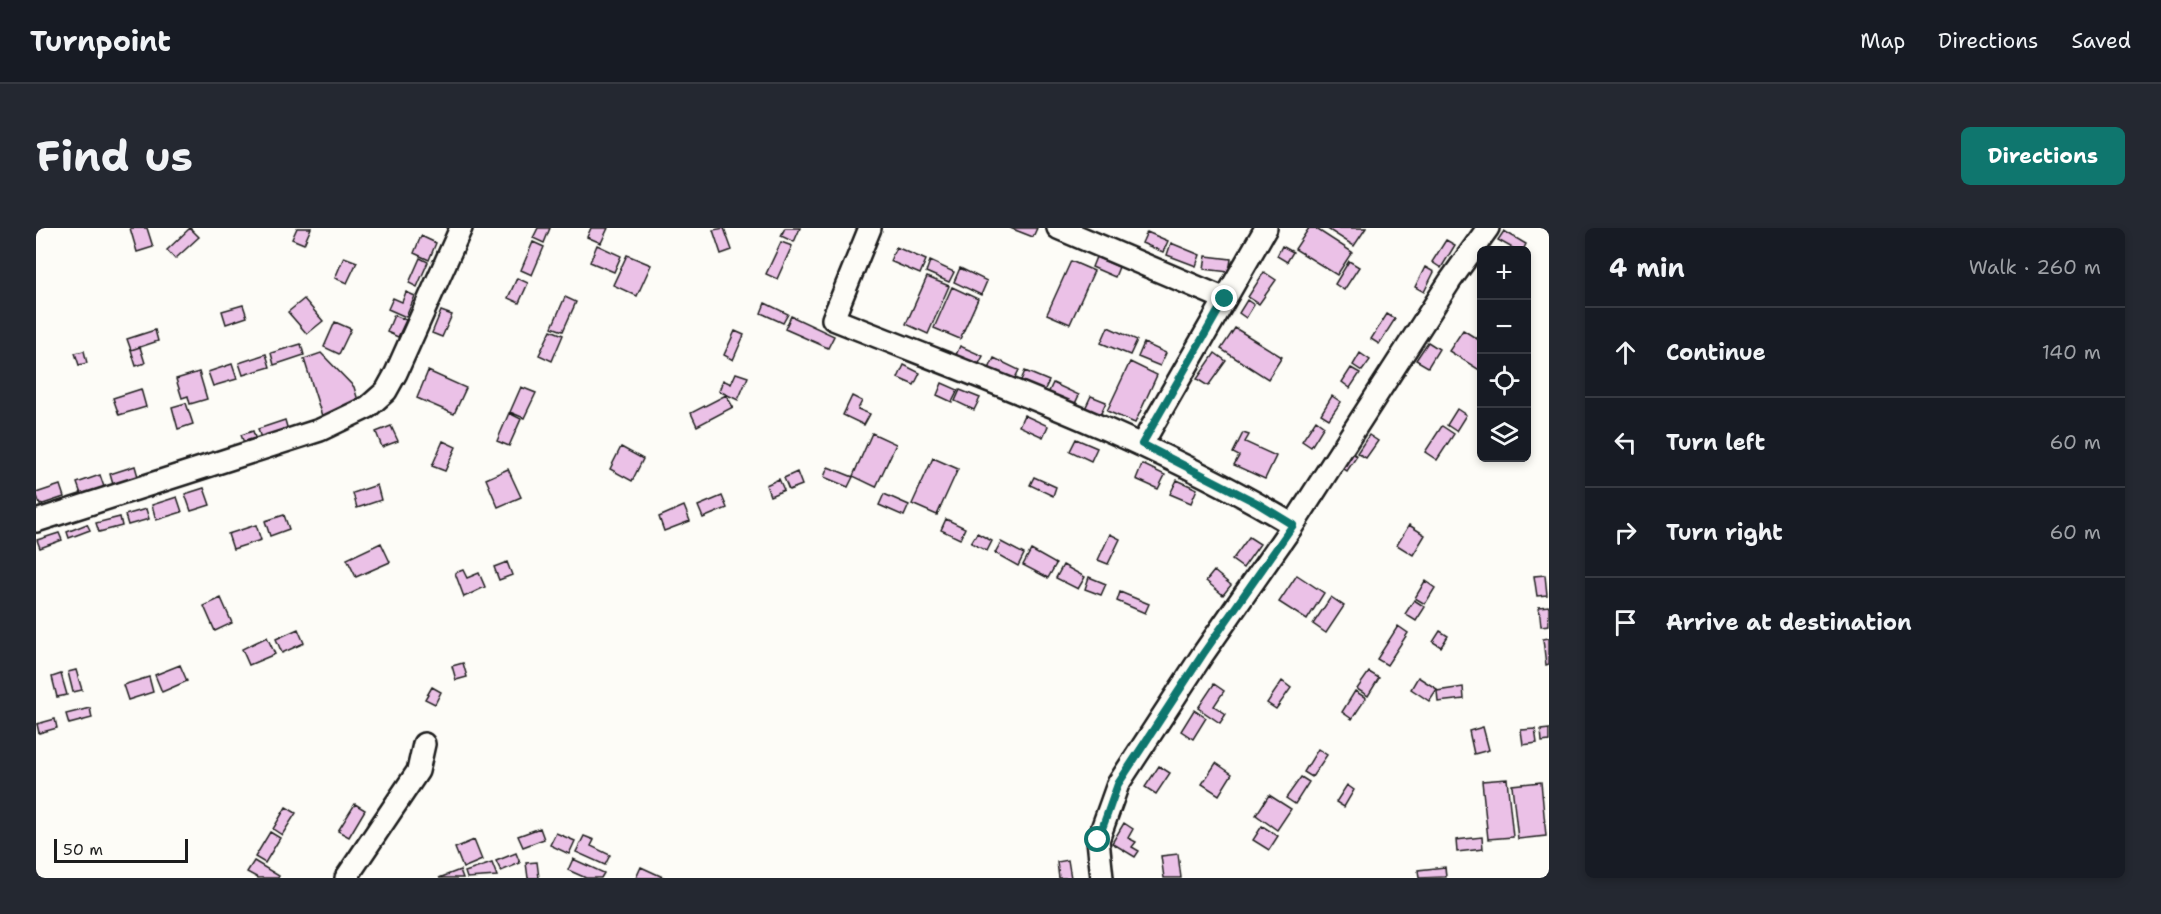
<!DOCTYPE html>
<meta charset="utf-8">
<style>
:root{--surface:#171b24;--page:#242831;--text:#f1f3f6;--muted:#9ea1a6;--line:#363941;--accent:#0f766e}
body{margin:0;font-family:"Shantell Sans",sans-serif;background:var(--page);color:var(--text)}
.controls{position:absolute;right:18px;top:18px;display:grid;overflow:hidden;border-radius:9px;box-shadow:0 3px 9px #0003}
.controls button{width:54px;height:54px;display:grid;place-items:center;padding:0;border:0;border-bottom:2px solid var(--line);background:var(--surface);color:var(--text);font:30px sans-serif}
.scale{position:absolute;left:18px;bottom:15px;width:134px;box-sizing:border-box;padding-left:6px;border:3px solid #1c1c1c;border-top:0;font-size:16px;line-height:21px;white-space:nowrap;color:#1c1c1c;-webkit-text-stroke:4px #fdfcf7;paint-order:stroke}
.stop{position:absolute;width:18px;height:18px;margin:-14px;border:4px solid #0f766e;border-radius:50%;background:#fff}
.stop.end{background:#0f766e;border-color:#fff;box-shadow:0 2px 6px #0008}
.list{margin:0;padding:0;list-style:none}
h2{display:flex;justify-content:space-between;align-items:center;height:78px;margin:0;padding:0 24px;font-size:26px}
h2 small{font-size:20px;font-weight:400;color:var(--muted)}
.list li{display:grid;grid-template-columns:39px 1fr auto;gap:18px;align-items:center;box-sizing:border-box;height:90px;padding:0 24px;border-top:2px solid var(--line)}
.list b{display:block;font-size:22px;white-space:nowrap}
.list em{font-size:20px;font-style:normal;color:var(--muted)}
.icon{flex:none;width:33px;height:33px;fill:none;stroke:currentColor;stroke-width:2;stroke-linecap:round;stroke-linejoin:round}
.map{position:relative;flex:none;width:1513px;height:650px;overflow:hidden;border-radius:9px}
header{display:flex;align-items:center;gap:36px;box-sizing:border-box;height:84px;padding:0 30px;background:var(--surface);border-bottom:2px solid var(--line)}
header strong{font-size:28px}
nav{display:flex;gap:33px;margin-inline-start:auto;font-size:21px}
.intro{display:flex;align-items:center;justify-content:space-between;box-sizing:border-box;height:144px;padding:0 36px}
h1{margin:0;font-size:42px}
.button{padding:15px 27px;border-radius:9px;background:var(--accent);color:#fff;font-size:21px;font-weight:700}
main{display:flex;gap:36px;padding:0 36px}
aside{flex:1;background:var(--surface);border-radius:9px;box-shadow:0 3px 9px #0003}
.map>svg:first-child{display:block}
.building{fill:#ebc1e7;stroke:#1c1c1c;stroke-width:1.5}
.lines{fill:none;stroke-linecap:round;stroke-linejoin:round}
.street-casing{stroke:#1c1c1c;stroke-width:26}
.street{stroke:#fdfcf7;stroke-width:21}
.route{stroke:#0f766e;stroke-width:8}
</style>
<header>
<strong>Turnpoint</strong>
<nav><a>Map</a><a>Directions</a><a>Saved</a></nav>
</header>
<div class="intro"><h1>Find us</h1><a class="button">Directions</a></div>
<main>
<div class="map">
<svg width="1513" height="650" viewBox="0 0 1513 650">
<rect width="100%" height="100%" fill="#fdfcf7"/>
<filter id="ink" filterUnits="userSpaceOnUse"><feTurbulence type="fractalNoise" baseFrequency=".0167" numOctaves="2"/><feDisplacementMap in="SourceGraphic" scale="12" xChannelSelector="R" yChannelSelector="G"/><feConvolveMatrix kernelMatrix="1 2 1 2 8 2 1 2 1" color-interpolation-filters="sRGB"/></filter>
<g filter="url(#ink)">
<!-- building -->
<path class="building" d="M94,0H111L117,19L101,24Z
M154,0L163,9L139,31L131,22Z
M261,0H275L268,16L256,11Z
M502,0H514L508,15L497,10Z
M555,0H572L565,15L551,9Z
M688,0L696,22L685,26L677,2Z
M749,0H764L758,14L745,8Z
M974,0H1001L997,9Z
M1273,0H1279L1316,24L1301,47L1259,21Z
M1290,0H1330L1318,18Z
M1468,3L1490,16L1487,22H1480L1462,12Z
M1111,4L1132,13L1127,24L1106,15Z
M385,8L400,15L393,32L378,25Z
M1410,12L1419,17L1405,40L1396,34Z
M497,14L508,19L496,47L485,42Z
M745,14L756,18L741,51L730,46Z
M1135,15L1164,27L1160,38L1131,27Z
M561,17L585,28L578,44L554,34Z
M1246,18L1257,24L1251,34L1241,28Z
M860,19L890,32L884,46L854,33Z
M591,27L615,37L601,68L577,57Z
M1170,28L1195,31L1193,44L1168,41Z
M308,29L321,34L311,55L299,50Z
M1060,29L1083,39L1079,49L1056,39Z
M384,30L392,34L381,59L373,55Z
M894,33L918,44L913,54L890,44Z
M1035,33L1058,43L1034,96L1011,86Z
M1313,33L1323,39L1308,62L1299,56Z
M1389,39L1398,44L1388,64L1379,59Z
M924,40L951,53L945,67L918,54Z
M1228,44L1240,52L1223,76L1212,69Z
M891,49L913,58L892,106L870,96Z
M481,50L492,55L483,75L472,70Z
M916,59L942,71L924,111L898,100Z
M370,64L379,68L370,89L352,81L357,70L366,74Z
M529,69L540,74L527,103L516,99Z
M268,71L287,93L271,106L252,84Z
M1211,72L1218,77L1210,90L1203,85Z
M729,75L752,86L747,95L725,85Z
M207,77L211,89L190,96L186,83Z
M405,83L416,87L406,109L396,105Z
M1351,86L1359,91L1343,116L1335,111Z
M358,87L370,92L362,109L351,104Z
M755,88L798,108L792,120L749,101Z
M299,94L315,101L303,126L288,119Z
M1072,99L1101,112L1094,127L1065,115Z
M1199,100L1246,129L1232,151L1185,121Z
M119,102L122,113L95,122L91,111Z
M515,102L527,107L516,133L503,127Z
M1427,102L1446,114L1445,143L1413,123Z
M699,103L708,107L697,132L688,127Z
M1392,114L1403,121L1392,139L1380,132Z
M1108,115L1130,125L1124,138L1102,129Z
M265,116L268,127L238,137L235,125Z
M924,118L947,128L941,139L919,129Z
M104,119L109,135L100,138L95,122Z
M48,123L51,135L43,137L39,125Z
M285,125L318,159L323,176L286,188L268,131Z
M1179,125L1190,133L1172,158L1161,151Z
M1324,125L1334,132L1326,143L1317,137Z
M230,126L234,139L207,147L203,135Z
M958,130L983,142L977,154L952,143Z
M1094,134L1121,147L1099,195L1071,183Z
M196,136L201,151L177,158L172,144Z
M868,137L884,145L878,157L862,150Z
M1315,140L1324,145L1314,160L1306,154Z
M392,143L430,160L418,186L381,170Z
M989,143L1013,153L1006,167L983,157Z
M163,144L171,171L154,176L152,168L146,170L140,151Z
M700,145L712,149L702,172L683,163L687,152L695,156Z
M906,155L922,162L916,174L901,167Z
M1017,155L1043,167L1036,182L1010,170Z
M485,159L500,165L488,190L474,184Z
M105,161L110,179L83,187L77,170Z
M924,162L944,170L938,182L919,173Z
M690,167L697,179L661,198L655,185Z
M816,168L826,173L822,181L834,186L828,197L807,187Z
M1055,168L1070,174L1062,192L1047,185Z
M1296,168L1305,174L1293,191L1285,186Z
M150,175L157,196L142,201L136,179Z
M1421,181L1430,187L1420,203L1411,197Z
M473,185L485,191L473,218L461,213Z
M988,187L1012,198L1007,209L983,198Z
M249,192L253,206L226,214L222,201Z
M1280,192L1288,198L1275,219L1266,213Z
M355,198L362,213L346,219L340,204Z
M1406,198L1418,206L1401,232L1389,224Z
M217,203L221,216L210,220L205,207Z
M836,205L860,216L840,259L817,248Z
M1207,205L1213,207L1209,214L1240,228L1229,251L1198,237L1203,228L1197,225Z
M1333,207L1342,213L1330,230L1321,225Z
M1040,211L1061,220L1055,233L1034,223Z
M407,213L420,219L409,243L396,238Z
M585,219L607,231L596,253L574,241Z
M1313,223L1321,228L1311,243L1303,238Z
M897,230L922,241L901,287L876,276Z
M1106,236L1129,247L1122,261L1100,251Z
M99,238L103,252L78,260L74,246Z
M792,239L817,249L812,259L788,249Z
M472,241L485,269L462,279L450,251Z
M761,244L766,257L753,262L748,250Z
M64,247L68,259L45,266L41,255Z
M998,249L1020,259L1017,268L994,257Z
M743,251L748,262L734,268L730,257Z
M1141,252L1161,261L1155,275L1134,266Z
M24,257L28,269L4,277L0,265Z
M341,257L345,272L321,280L317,265Z
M168,260L174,277L155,283L149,266Z
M848,266L873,277L868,288L843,277Z
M686,268L691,280L667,290L662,278Z
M141,269L146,284L120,292L116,277Z
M648,278L654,293L628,303L623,289Z
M110,281L113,291L92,297L89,287Z
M248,287L253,301L234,308L229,293Z
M84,289L86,298L63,304L60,295Z
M910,291L929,300L924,311L905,302Z
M51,296L54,302L33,310L31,304Z
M220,297L225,312L197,321L192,306Z
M1373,297L1389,307L1377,327L1361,317Z
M23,305L26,312L4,320L1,312Z
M941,305L956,313L951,323L935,315Z
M1074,306L1084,311L1072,336L1062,332Z
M1213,309L1224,316L1207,340L1196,332Z
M965,314L988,326L982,338L959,325Z
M345,315L354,334L320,349L311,331Z
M995,322L1020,336L1012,350L987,337Z
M471,334L476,347L463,352L458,339Z
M1027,337L1049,349L1042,361L1020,350Z
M427,342L431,350L443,345L449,359L428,369L419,345Z
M1178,343L1195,357L1187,367L1170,353Z
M1261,347L1288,365L1271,392L1243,374Z
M1509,347L1511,367L1501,368L1498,348Z
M1053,349L1070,356L1065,367L1049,361Z
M1389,353L1399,360L1389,376L1379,370Z
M1084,364L1113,376L1109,385L1081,373Z
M1295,369L1308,378L1290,405L1277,396Z
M185,370L196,395L179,403L168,378Z
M1378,372L1389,379L1380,393L1369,386Z
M1513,378V397L1505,398L1503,379Z
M1362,398L1372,405L1351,437L1341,431Z
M262,401L268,415L246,425L240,411Z
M1404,403L1412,408L1405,419L1397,414Z
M231,409L239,426L213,437L206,421Z
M1513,410V436L1510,437L1507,411Z
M427,435L431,449L420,452L416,438Z
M144,437L151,453L126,464L119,447Z
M40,442L46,462L37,464L32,444Z
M1333,444L1343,450L1332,468L1321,461Z
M25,446L31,467L21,469L16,449Z
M113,449L117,464L92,472L87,457Z
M1382,449L1401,461L1393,473L1375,461Z
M1246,453L1255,460L1240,481L1231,475Z
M1178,456L1188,463L1178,478L1190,486L1184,495L1162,480Z
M396,459L405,464L399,476L389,471Z
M1427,459L1428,471L1402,474L1401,463Z
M1319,463L1330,470L1316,491L1306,484Z
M54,480L56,490L33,496L30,486Z
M1158,482L1170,490L1157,511L1145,503Z
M19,491L21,500L3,505L1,496Z
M1447,499L1453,522L1438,526L1433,503Z
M1499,501L1501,515L1487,517L1485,502Z
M1513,501V513L1506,514L1505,502Z
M1282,521L1291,527L1276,549L1268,544Z
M1180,535L1196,546L1183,567L1166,556Z
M1123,538L1134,545L1120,566L1109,559Z
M1265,549L1273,554L1259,576L1250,570Z
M1471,551L1477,609L1452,611L1446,553Z
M1505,554L1510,608L1482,611L1476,557Z
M1311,557L1318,562L1308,579L1300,574Z
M1233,567L1255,581L1241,602L1220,587Z
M319,576L329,582L313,609L302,603Z
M250,579L260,585L246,607L237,601Z
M1088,595L1097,601L1092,610L1100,614L1096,619L1103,623L1099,629L1076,615Z
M1226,598L1242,608L1233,622L1217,612Z
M504,600L508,611L487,619L482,608Z
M234,604L244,610L229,635L219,629Z
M520,605L539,613L533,626L514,617Z
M548,608L558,612L555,618L574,627L569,637L540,624Z
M1446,609L1447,621L1421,624L1420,612Z
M438,612L446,632L427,640L419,620Z
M480,625L484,635L465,643L460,633Z
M1142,626L1145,650H1128L1125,628Z
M537,631L568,645L565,650H550L532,642Z
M1032,632L1035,650H1023L1021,634Z
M218,633L243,648L242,650H222L211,644Z
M501,634L503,650H492L490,635Z
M456,635L461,648L431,650L429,644Z
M605,639L629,650H600Z
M1409,639L1410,649L1383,650L1382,642Z
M424,642L427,650H403Z"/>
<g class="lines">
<!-- street casing -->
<g class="street-casing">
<path id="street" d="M834,0L797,91C953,153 1113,210 1257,297
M1022,0L1189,71
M1106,216L1230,0
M0,293L284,202L332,179L350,163L360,145L425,0
M310,650L382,543L388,516
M1066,650L1062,612L1082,556L1167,426L1257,297L1414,53L1452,0"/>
</g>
<!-- street -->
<use href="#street" class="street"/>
</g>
</g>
<g class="lines" filter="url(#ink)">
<!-- route -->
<path class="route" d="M1062,612L1082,556L1167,426L1257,297L1221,275L1106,216L1189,71"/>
</g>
</svg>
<div class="controls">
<button>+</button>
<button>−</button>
<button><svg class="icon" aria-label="locate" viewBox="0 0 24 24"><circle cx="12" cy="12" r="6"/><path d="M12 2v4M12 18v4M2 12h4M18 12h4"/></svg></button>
<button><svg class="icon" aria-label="layers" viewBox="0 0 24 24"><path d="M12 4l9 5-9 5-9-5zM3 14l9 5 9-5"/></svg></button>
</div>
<div class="scale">50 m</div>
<div class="stop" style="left:1062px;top:612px"></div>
<div class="stop end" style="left:1189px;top:71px"></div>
</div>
<aside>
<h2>4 min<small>Walk · 260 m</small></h2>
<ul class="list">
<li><svg class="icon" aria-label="ahead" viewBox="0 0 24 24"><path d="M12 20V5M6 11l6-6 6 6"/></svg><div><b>Continue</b></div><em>140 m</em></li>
<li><svg class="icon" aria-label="left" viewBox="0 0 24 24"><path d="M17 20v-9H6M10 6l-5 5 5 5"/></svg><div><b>Turn left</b></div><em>60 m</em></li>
<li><svg class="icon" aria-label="right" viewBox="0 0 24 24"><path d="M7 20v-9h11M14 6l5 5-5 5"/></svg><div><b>Turn right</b></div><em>60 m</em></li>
<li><svg class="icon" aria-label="arrive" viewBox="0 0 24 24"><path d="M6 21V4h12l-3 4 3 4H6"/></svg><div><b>Arrive at destination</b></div></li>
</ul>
</aside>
</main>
